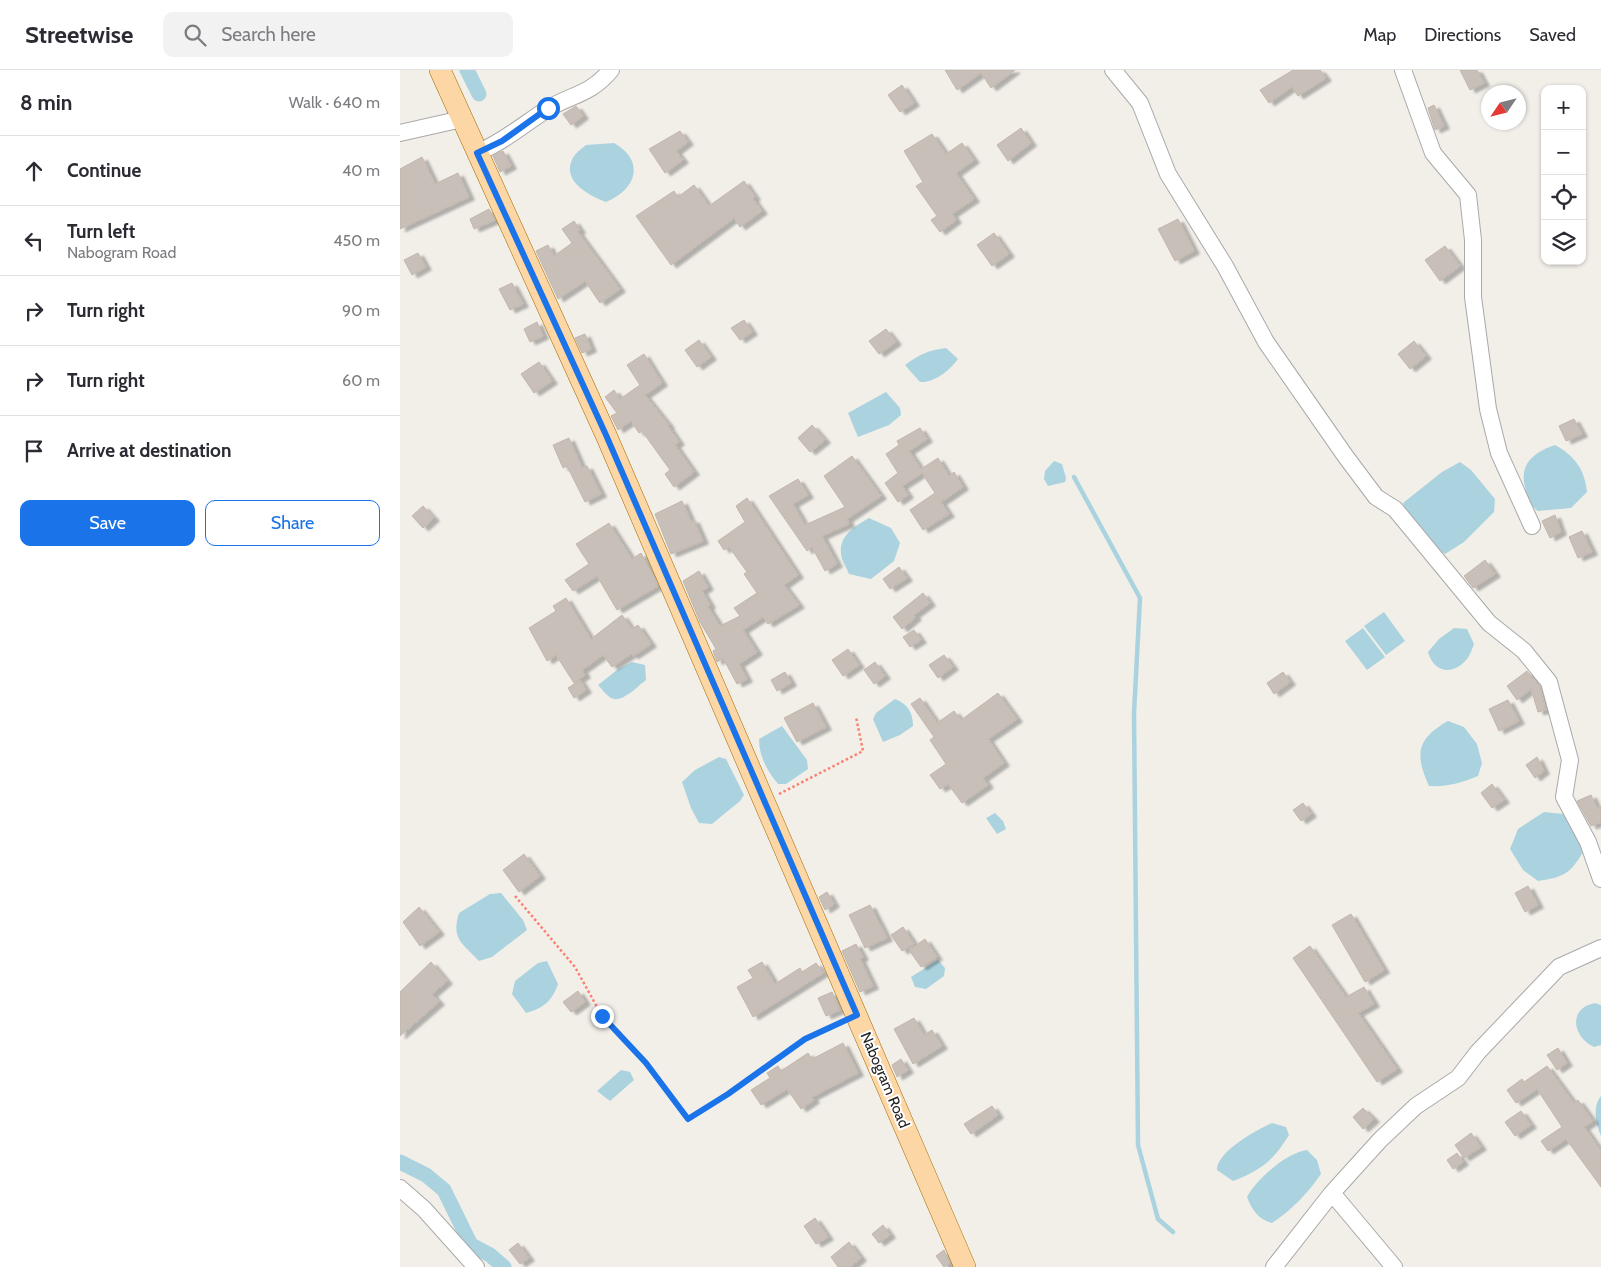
<!DOCTYPE html>
<meta charset="utf-8">
<style>
:root{--surface:#fff;--page:#f2f2f3;--text:#2b2b33;--muted:#7c7c81;--line:#e1e1e2;--accent:#1a73e8}
body{margin:0;font-family:Cabin,sans-serif;background:var(--page);color:var(--text)}
.controls{position:absolute;right:15px;top:15px;display:grid;overflow:hidden;border-radius:10px;box-shadow:0 1px 4px #0004}
.controls button{width:45px;height:45px;display:grid;place-items:center;padding:0;border:0;border-bottom:1px solid var(--line);background:var(--surface);color:var(--text);font:25px sans-serif}
.compass{position:absolute;left:1081px;top:15px;width:45px;height:45px;border-radius:50%;background:var(--surface);box-shadow:0 1px 4px #0004;rotate:235deg}
.stop{position:absolute;width:15px;height:15px;margin:-11px;border:4px solid #1a73e8;border-radius:50%;background:#fff}
.stop.end{background:#1a73e8;border-color:#fff;box-shadow:0 1px 5px #0008}
.list{margin:0;padding:0;list-style:none}
h2{display:flex;justify-content:space-between;align-items:center;height:65px;margin:0;padding:0 20px;font-size:21px}
h2 small{font-size:16px;font-weight:400;color:var(--muted)}
.list li{display:grid;grid-template-columns:32px 1fr auto;gap:15px;align-items:center;box-sizing:border-box;height:70px;padding:0 20px;border-top:1px solid var(--line)}
.list b{display:block;font-size:19px;white-space:nowrap}
.list p{margin:0;font-size:16px;white-space:nowrap;color:var(--muted)}
.list em{font-size:16px;font-style:normal;color:var(--muted)}
.actions{display:flex;gap:10px;padding:15px 20px}
.actions a{flex:1;padding:11px 0;border:1px solid var(--accent);border-radius:10px;text-align:center;font-size:18px;color:var(--accent)}
.actions .main{background:var(--accent);color:#fff}
.icon{flex:none;width:28px;height:28px;fill:none;stroke:currentColor;stroke-width:2;stroke-linecap:round;stroke-linejoin:round}
.map{position:relative;flex:none;width:1201px;height:1197px;overflow:hidden}
header{display:flex;align-items:center;gap:30px;box-sizing:border-box;height:70px;padding:0 25px;background:var(--surface);border-bottom:1px solid var(--line)}
header strong{font-size:24px}
nav{display:flex;gap:28px;margin-inline-start:auto;font-size:18px}
.search{width:350px;height:45px;background:var(--page);display:flex;align-items:center;gap:12px;box-sizing:border-box;padding:0 18px;border-radius:10px;color:var(--muted);font-size:19px}
main{display:flex}
aside{flex:1;background:var(--surface)}
.map>svg:first-child{display:block}
.water{fill:#aad3df}
.lines{fill:none;stroke-linecap:round;stroke-linejoin:round}
.stream{stroke:#aad3df;stroke-width:4.5}
.canal{stroke:#aad3df;stroke-width:15}
.building{fill:#c7bfb8;stroke:#c4b6ab;filter:url(#shadow)}
.minor-casing{stroke:#a9a9a9;stroke-width:18}
.major-casing{stroke:#a06b00;stroke-width:22}
.path{stroke:#fa8072;stroke-width:2.5;stroke-dasharray:2.5 2.5;stroke-linecap:butt}
.minor{stroke:#fff;stroke-width:16}
.major{stroke:#fcd6a4;stroke-width:21}
.route{stroke:#1a73e8;stroke-width:6}
.labels{text-anchor:middle;stroke-width:4;stroke-linejoin:round;paint-order:stroke}
.street-label{font-size:15px;fill:#222;stroke:#fff}
</style>
<header>
<strong>Streetwise</strong>
<div class="search"><svg class="icon" aria-label="search" viewBox="0 0 24 24"><circle cx="10" cy="10" r="6"/><path d="M15 15l6 6"/></svg>Search here</div>
<nav><a>Map</a><a>Directions</a><a>Saved</a></nav>
</header>
<main>
<aside>
<h2>8 min<small>Walk · 640 m</small></h2>
<ul class="list">
<li><svg class="icon" aria-label="ahead" viewBox="0 0 24 24"><path d="M12 20V5M6 11l6-6 6 6"/></svg><div><b>Continue</b></div><em>40 m</em></li>
<li><svg class="icon" aria-label="left" viewBox="0 0 24 24"><path d="M17 20v-9H6M10 6l-5 5 5 5"/></svg><div><b>Turn left</b><p>Nabogram Road</p></div><em>450 m</em></li>
<li><svg class="icon" aria-label="right" viewBox="0 0 24 24"><path d="M7 20v-9h11M14 6l5 5-5 5"/></svg><div><b>Turn right</b></div><em>90 m</em></li>
<li><svg class="icon" aria-label="right" viewBox="0 0 24 24"><path d="M7 20v-9h11M14 6l5 5-5 5"/></svg><div><b>Turn right</b></div><em>60 m</em></li>
<li><svg class="icon" aria-label="arrive" viewBox="0 0 24 24"><path d="M6 21V4h12l-3 4 3 4H6"/></svg><div><b>Arrive at destination</b></div></li>
</ul>
<div class="actions"><a class="main">Save</a><a>Share</a></div>
</aside>
<div class="map">
<svg width="1201" height="1197" viewBox="0 0 1201 1197">
<defs>
<filter id="shadow"><feDropShadow dx="5.5" dy="3" stdDeviation="1" flood-color="#0004"/></filter>
</defs>
<rect width="100%" height="100%" fill="#f2efe9"/>
<!-- water -->
<path class="water" d="M214,73C246,91 236,120 206,132C190,126 162,112 172,90C174,84 181,79 186,75Z
M546,278L558,289C550,300 535,313 520,312L505,295C518,285 529,280 546,278Z
M486,322L500,338L501,345L489,355L458,367L448,343Z
M1155,375C1175,386 1185,400 1187,422L1171,438L1138,441C1130,436 1127,426 1125,417C1119,394 1134,382 1155,375Z
M654,391L662,394L666,408L665,412L648,416L644,409L645,401Z
M1060,392L1071,400L1095,429L1094,442L1064,472L1045,484C1028,474 1009,452 1003,433L1042,402Z
M469,448L491,458L500,473L494,491L471,509L449,504C447,499 444,494 442,489C436,468 453,457 469,448Z
M984,542L1005,571L986,585L964,556Z
M963,558L985,587L967,600L945,571Z
M1054,558L1067,559L1074,574C1072,579 1070,585 1067,589C1053,606 1034,603 1028,582L1039,569Z
M232,592L245,595L246,610C238,616 224,631 214,629C208,628 202,619 198,615L217,600Z
M495,629C508,634 513,643 513,656L500,665L483,672L473,649L476,643Z
M1048,651L1064,657L1077,674L1082,693L1078,706C1061,713 1047,717 1029,716C1015,685 1016,669 1048,651Z
M382,656L407,690L408,699L386,714H378C367,701 359,686 359,669Z
M319,687L326,689L344,725L340,731L312,754L299,753L291,738L282,712L295,700Z
M1144,742L1164,744L1175,760L1183,782C1170,804 1164,807 1138,811L1123,800L1110,779L1118,759Z
M595,743L603,751L606,759L597,764L586,748Z
M101,823L123,850L127,860L92,887L79,891C62,873 51,869 59,843L90,824Z
M538,890L545,898L544,906L526,919L515,917L511,907Z
M147,891L158,914C152,931 144,938 126,943L112,924L115,911L138,893Z
M1195,933L1201,935V975L1194,977C1172,967 1168,938 1195,933Z
M221,1000L230,1002L234,1010L210,1031L197,1021Z
M1201,1026V1066C1196,1055 1192,1037 1201,1026Z
M872,1053L886,1057L889,1065C873,1091 861,1100 833,1111L817,1100C816,1082 858,1059 872,1053Z
M907,1080L917,1090L921,1104C907,1124 893,1139 872,1153C859,1150 852,1140 847,1127C856,1110 887,1082 907,1080Z"/>
<g class="lines">
<!-- stream -->
<path class="stream" d="M674,407L740,528L734,643L738,1075L758,1149L773,1162"/>
<!-- canal -->
<path class="canal" d="M67,0L79,24
M0,1092L26,1105L44,1120L71,1175L90,1185L104,1197"/>
</g>
<!-- building -->
<path class="building" d="M545,0H615L591,18L581,3L557,20Z
M893,0H920L926,8L898,26L892,17L869,33L860,20Z
M1060,0H1077L1084,13L1070,20Z
M502,15L514,33L500,42L488,25Z
M1034,35L1044,56L1035,60L1028,38Z
M176,36L183,46L171,55L163,44Z
M621,58L631,73L608,91L597,75Z
M280,61L288,72L276,81L283,90L265,103L249,79Z
M532,64L546,84L562,73L574,90L556,103L574,129L552,144L556,150L540,162L531,150L537,146L516,116L523,112L504,81Z
M103,81L111,96L100,102L93,86Z
M22,87L35,114L58,103L69,127L0,159V99Z
M344,111L355,127L353,129L362,141L340,157L334,148L271,195L236,146L274,121L278,127L294,115L309,136Z
M89,139L95,150L74,159L70,149Z
M778,149L794,181L775,191L758,159Z
M174,151L180,160L178,162L220,219L200,233L185,211L158,229L136,181L148,175L154,186L172,173L162,159Z
M594,163L609,184L592,196L577,175Z
M1045,176L1060,196L1040,211L1025,190Z
M18,183L26,197L12,205L4,190Z
M112,213L123,234L110,240L99,219Z
M344,250L352,262L340,270L331,258Z
M137,252L143,266L130,272L124,259Z
M486,259L496,272L479,284L469,271Z
M185,264L191,279L182,283L175,268Z
M299,270L311,287L297,297L285,280Z
M1014,271L1026,286L1010,299L998,284Z
M244,284L262,313L245,325L269,355L268,356L279,372L275,375L294,402L274,417L265,404L270,400L242,361L239,363L231,351L218,360L211,346L217,343L205,327L214,320L220,329L240,315L227,295Z
M139,292L152,311L134,323L121,304Z
M1174,349L1182,364L1166,371L1159,356Z
M412,355L425,370L410,382L398,368Z
M520,358L527,369L509,381L521,399L538,388L549,406L554,402L563,417L541,432L549,444L523,460L510,440L535,423L522,403L502,416L508,425L498,432L485,413L498,403L486,384L499,375L497,371Z
M169,368L182,398L187,396L201,424L185,432L167,396L163,398L153,375Z
M452,386L481,426L447,449L449,454L422,466L437,494L425,501L412,477L407,481L369,426L398,409L408,425L393,434L405,455L445,437L424,406Z
M347,428L398,505L384,515L399,535L368,554L363,547L343,560L357,582L339,594L347,609L337,614L323,588L317,592L313,581L316,579L300,552L283,511L299,501L308,517L302,521L310,535L308,537L320,556L340,546L334,538L357,523L344,504L347,502L329,477L324,480L318,471L345,452L336,436Z
M282,431L291,451L294,450L303,471L271,484L255,444Z
M23,436L34,448L23,458L12,446Z
M1155,445L1161,462L1150,468L1142,451Z
M209,453L232,489L241,483L258,516L217,540L197,506L173,521L165,510L189,494L176,474Z
M1182,461L1192,482L1178,488L1169,467Z
M1085,490L1095,504L1073,518L1064,506Z
M499,497L507,508L490,519L483,509Z
M523,523L530,533L514,545L516,547L502,559L493,547Z
M166,528L191,569L222,545L232,559L238,555L251,574L233,586L231,584L212,597L203,585L182,600L185,605L174,613L156,585L147,591L129,558L156,541L153,536Z
M514,560L521,570L510,577L503,567Z
M448,579L459,595L443,606L432,590Z
M544,585L553,597L538,608L529,595Z
M475,592L485,606L474,614L464,600Z
M1127,601L1140,617L1146,640L1138,642L1131,619L1117,630L1107,616Z
M385,602L391,613L377,621L371,610Z
M883,602L890,612L874,624L867,613Z
M180,610L186,620L174,628L168,618Z
M598,623L617,649L588,669L604,693L583,708L588,715L562,733L548,714L540,719L530,705L546,694L530,670L534,667L511,634L520,628L537,653L554,641L561,650Z
M1108,630L1119,651L1099,661L1089,639Z
M413,633L426,657L397,672L384,648Z
M1137,687L1144,701L1135,708L1126,695Z
M1092,714L1104,730L1092,738L1081,723Z
M1191,725L1197,738L1201,736V752L1191,756L1177,731Z
M903,733L911,744L901,751L893,740Z
M124,784L140,806L119,822L103,800Z
M1128,816L1138,835L1125,842L1115,823Z
M427,822L434,834L425,840L419,827Z
M470,835L487,868L465,878L449,845Z
M19,837L39,862L20,876L3,852Z
M951,844L984,900L965,912L932,855Z
M503,857L514,874L502,881L491,865Z
M525,869L537,887L521,897L509,880Z
M456,874L463,887L460,889L473,916L460,922L442,881Z
M910,876L946,927L964,917L974,934L958,943L997,999L977,1012L893,888Z
M31,892L47,911L32,924L39,932L0,966V922Z
M362,892L375,914L400,898L402,902L416,893L423,903L353,947L337,917L353,908L348,900Z
M178,921L185,932L171,942L163,932Z
M432,922L440,940L426,946L418,928Z
M514,948L524,965L532,960L542,976L513,994L494,959Z
M443,973L458,1003L412,1027L414,1030L401,1039L387,1019L361,1035L351,1020L370,1008L367,1003L378,996L381,1001L408,983L412,989Z
M1158,978L1167,993L1157,1000L1147,985Z
M501,989L508,1000L497,1007L492,995Z
M1147,996L1174,1033L1178,1030L1193,1051L1184,1057L1201,1081V1117L1166,1069L1148,1081L1141,1071L1162,1057L1137,1019L1116,1033L1107,1020L1122,1009L1124,1012Z
M592,1036L598,1045L571,1064L564,1054Z
M963,1038L974,1049L963,1059L953,1047Z
M1121,1041L1131,1055L1115,1066L1105,1052Z
M1071,1063L1081,1077L1064,1088L1055,1075Z
M1057,1083L1063,1092L1053,1099L1047,1090Z
M415,1148L428,1167L416,1174L404,1156Z
M483,1155L490,1165L479,1173L472,1164Z
M449,1172L461,1188L450,1197H438L431,1187Z
M118,1173L129,1188L120,1194L109,1180Z
M544,1180L550,1193L544,1197L536,1186Z"/>
<g class="lines">
<!-- minor casing -->
<g class="minor-casing">
<path id="minor" d="M713,0L740,33L768,104L825,196L866,272L946,387L976,427L995,439L1089,553L1124,581L1149,612L1170,690L1164,727L1188,772L1201,809
M1003,0L1033,83L1068,125L1073,170V227L1088,339L1099,383L1132,456
M0,63L62,49
M77,83C103,72 123,55 146,40C171,24 189,26 211,0
M0,1118L24,1139L76,1197
M932,1123L994,1197
M874,1197L932,1123L980,1070L1016,1036L1058,1008L1078,982L1159,897L1201,878"/>
</g>
<!-- major casing -->
<g class="major-casing">
<path id="major" d="M40,0L206,365L565,1197"/>
</g>
<!-- path -->
<path class="path" d="M379,724L463,681L456,647
M115,826L175,897L202,946L245,993L288,1049L328,1024L405,969L442,952"/>
<!-- minor -->
<use href="#minor" class="minor"/>
<!-- major -->
<use href="#major" class="major"/>
</g>
<g class="lines">
<!-- route -->
<path class="route" d="M148,38L102,71L77,83L206,365L457,945L405,969L328,1024L288,1049L246,993L202,946"/>
</g>
<g class="labels">
<!-- street labels -->
<g class="street-label">
<text transform="translate(485 1010) rotate(67)" y="5">Nabogram Road</text>
</g>
</g>
</svg>
<div class="controls">
<button>+</button>
<button>−</button>
<button><svg class="icon" aria-label="locate" viewBox="0 0 24 24"><circle cx="12" cy="12" r="6"/><path d="M12 2v4M12 18v4M2 12h4M18 12h4"/></svg></button>
<button><svg class="icon" aria-label="layers" viewBox="0 0 24 24"><path d="M12 4l9 5-9 5-9-5zM3 14l9 5 9-5"/></svg></button>
</div>
<svg class="compass" viewBox="-18 -18 36 36"><path d="M0-13l5 13h-10z" fill="#e53935"/><path d="M0 13l5-13h-10z" fill="#7c7c81"/></svg>
<div class="stop" style="left:148px;top:38px"></div>
<div class="stop end" style="left:202px;top:946px"></div>
</div>
</main>
